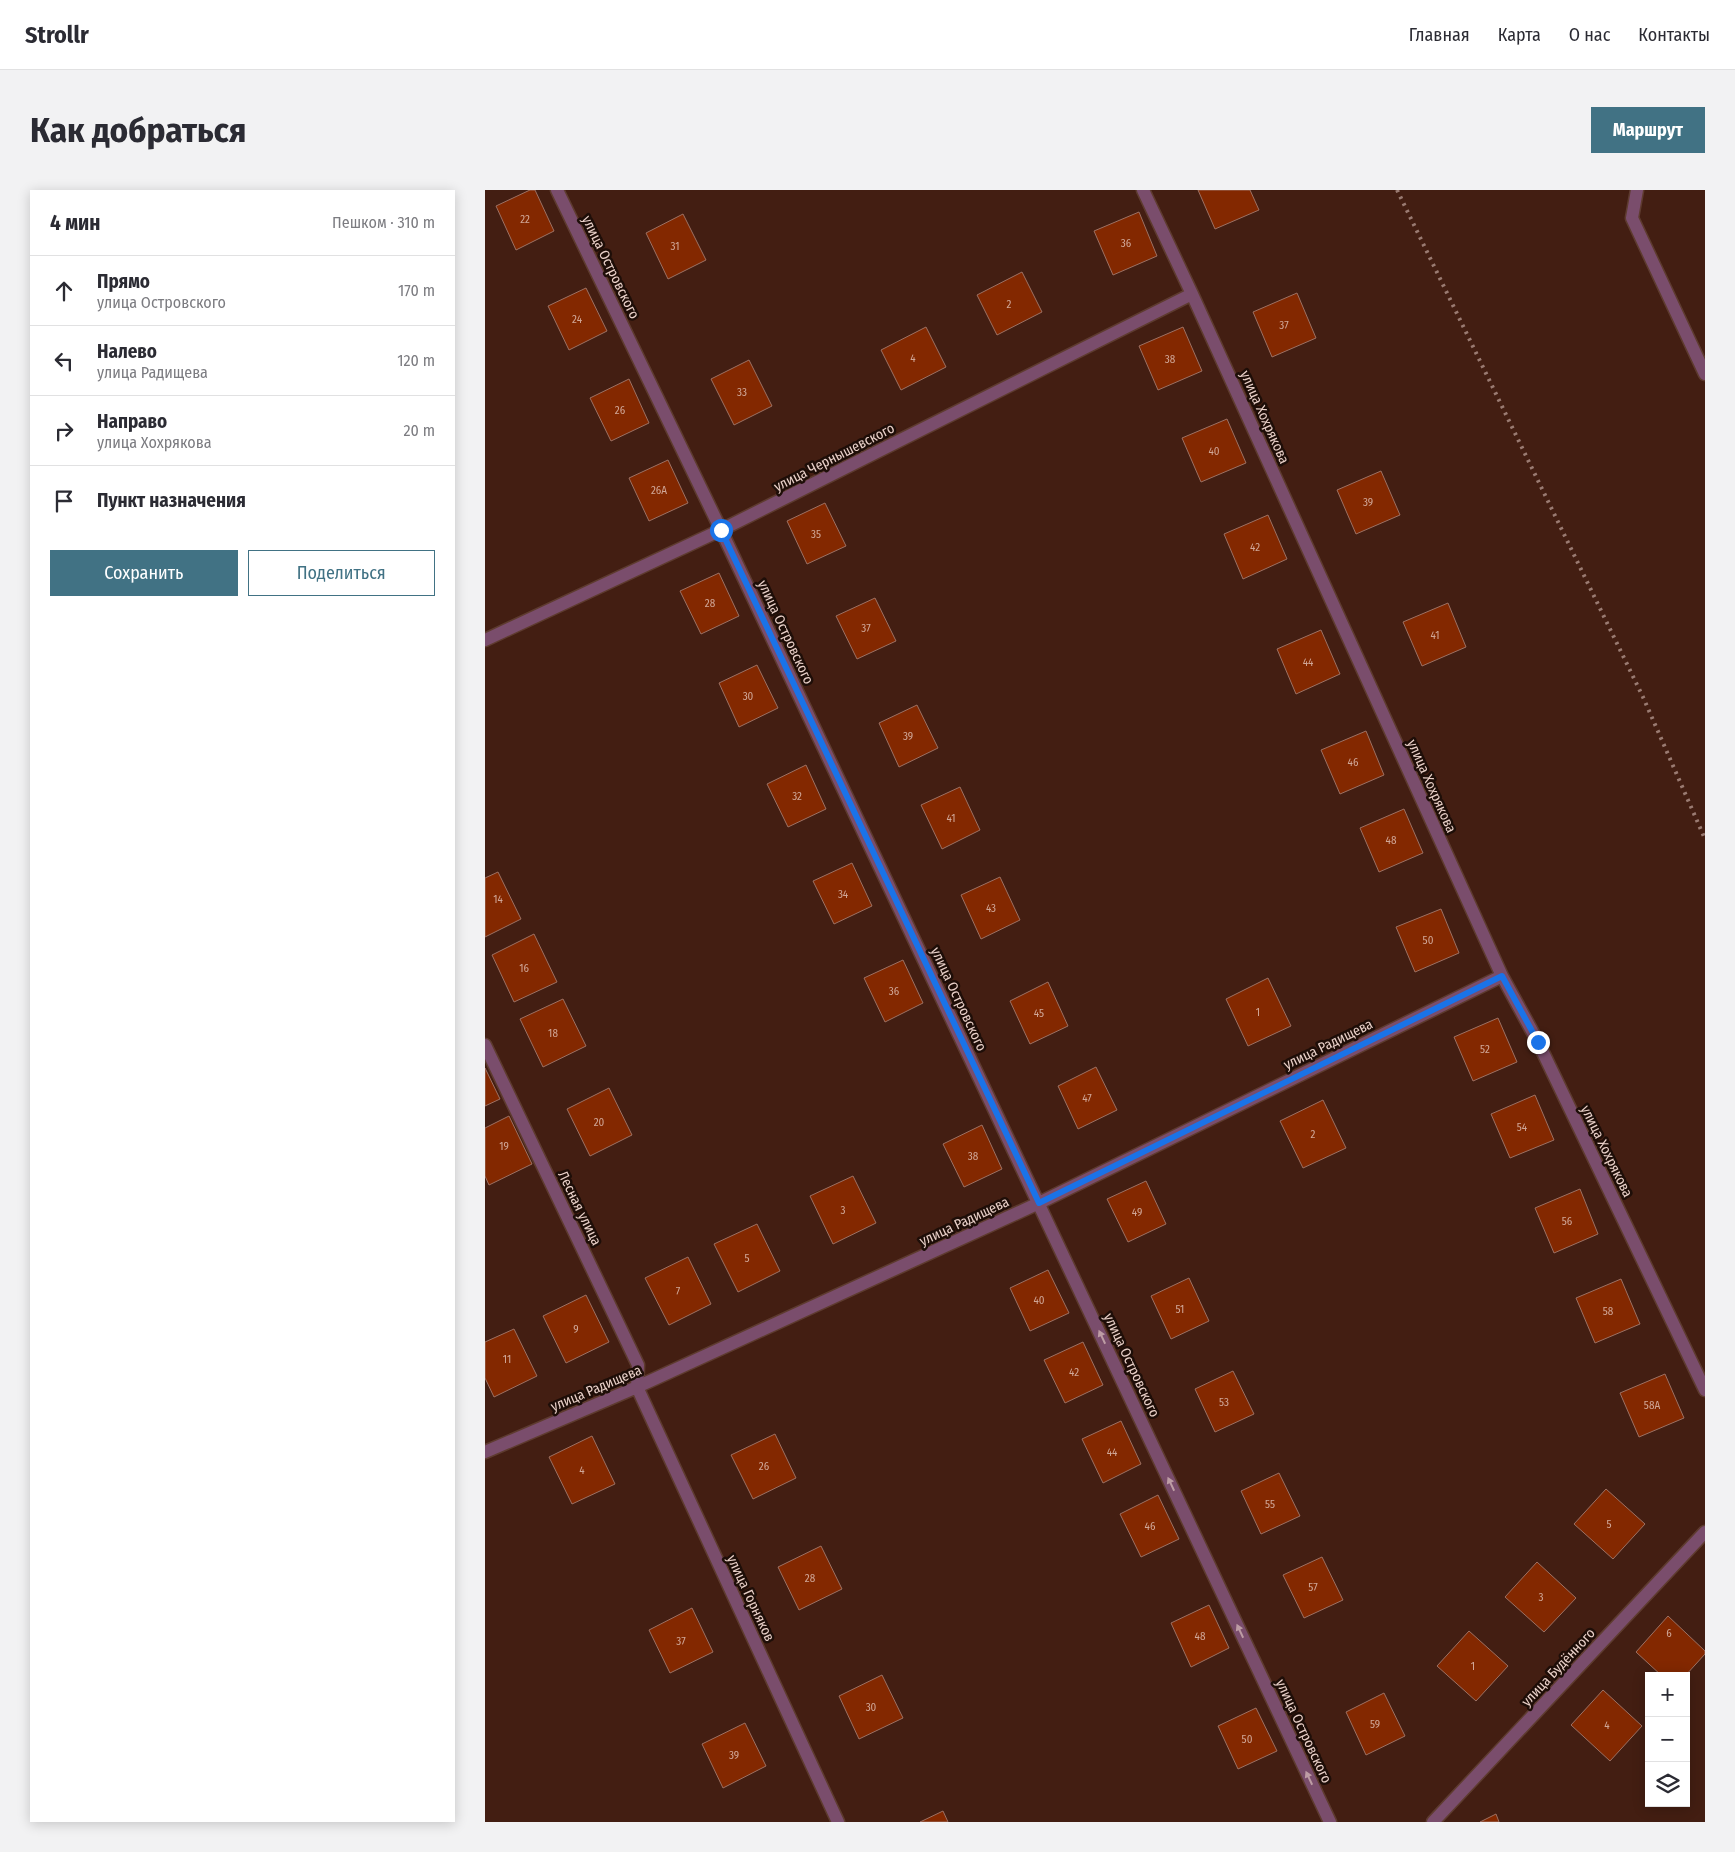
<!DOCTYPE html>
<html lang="ru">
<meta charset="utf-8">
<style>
:root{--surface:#fff;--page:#f2f2f3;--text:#2b2b33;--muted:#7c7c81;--line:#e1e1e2;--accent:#417284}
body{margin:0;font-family:"Fira Sans Condensed",sans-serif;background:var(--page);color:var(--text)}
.controls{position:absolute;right:15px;bottom:15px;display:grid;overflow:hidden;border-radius:0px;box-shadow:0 2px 12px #0003}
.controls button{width:45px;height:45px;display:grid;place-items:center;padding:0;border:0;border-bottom:1px solid var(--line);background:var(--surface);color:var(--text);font:25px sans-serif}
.stop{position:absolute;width:15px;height:15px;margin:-11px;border:4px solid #1a73e8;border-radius:50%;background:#fff}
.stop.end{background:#1a73e8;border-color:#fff;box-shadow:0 1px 5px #0008}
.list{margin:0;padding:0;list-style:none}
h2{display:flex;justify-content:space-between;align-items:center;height:65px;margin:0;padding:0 20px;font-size:21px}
h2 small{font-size:16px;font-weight:400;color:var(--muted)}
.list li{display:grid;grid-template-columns:32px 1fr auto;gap:15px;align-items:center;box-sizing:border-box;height:70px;padding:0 20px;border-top:1px solid var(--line)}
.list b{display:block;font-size:19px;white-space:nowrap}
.list p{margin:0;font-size:16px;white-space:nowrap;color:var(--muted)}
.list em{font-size:16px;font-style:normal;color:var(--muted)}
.actions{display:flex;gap:10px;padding:15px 20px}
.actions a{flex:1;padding:11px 0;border:1px solid var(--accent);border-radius:0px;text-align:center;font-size:18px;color:var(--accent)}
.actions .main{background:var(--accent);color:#fff}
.icon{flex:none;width:28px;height:28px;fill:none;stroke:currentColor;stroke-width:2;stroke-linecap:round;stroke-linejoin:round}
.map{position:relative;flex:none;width:1220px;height:1632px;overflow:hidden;border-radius:0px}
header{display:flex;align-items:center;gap:30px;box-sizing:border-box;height:70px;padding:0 25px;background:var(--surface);border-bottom:1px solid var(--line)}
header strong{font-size:24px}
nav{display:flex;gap:28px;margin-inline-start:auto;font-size:18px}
.intro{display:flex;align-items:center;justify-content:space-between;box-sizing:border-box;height:120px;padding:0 30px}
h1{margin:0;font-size:35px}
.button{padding:12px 22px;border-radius:0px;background:var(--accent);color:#fff;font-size:18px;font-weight:700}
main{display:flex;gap:30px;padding:0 30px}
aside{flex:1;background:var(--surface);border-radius:0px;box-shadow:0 2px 12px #0003}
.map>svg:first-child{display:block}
.building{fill:#832800;stroke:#9d7163}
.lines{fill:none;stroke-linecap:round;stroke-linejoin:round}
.minor-casing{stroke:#5e3b2f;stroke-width:15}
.minor{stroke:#7a4d6c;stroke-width:12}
.rail{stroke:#9a7b72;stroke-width:4;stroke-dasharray:2.5 5;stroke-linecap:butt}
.oneway{fill:#bd9ca4}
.route{stroke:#1a73e8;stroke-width:6}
.labels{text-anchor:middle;stroke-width:5;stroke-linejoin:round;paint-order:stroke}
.number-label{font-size:11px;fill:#d0a797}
.street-label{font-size:14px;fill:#ead1c9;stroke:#1e0e08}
</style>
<header>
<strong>Strollr</strong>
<nav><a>Главная</a><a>Карта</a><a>О нас</a><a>Контакты</a></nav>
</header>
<div class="intro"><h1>Как добраться</h1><a class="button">Маршрут</a></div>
<main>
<aside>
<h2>4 мин<small>Пешком · 310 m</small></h2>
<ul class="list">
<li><svg class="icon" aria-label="ahead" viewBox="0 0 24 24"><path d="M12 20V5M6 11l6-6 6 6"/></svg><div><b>Прямо</b><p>улица Островского</p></div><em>170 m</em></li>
<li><svg class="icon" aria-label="left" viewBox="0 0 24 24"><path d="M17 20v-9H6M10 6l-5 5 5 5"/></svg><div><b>Налево</b><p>улица Радищева</p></div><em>120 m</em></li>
<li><svg class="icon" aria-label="right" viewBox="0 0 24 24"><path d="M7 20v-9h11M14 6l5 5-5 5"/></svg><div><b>Направо</b><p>улица Хохрякова</p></div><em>20 m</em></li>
<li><svg class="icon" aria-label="arrive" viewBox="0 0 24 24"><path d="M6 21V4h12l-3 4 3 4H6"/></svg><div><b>Пункт назначения</b></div></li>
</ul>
<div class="actions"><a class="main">Сохранить</a><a>Поделиться</a></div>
</aside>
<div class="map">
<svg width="1220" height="1632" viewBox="0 0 1220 1632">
<rect width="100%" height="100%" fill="#431e12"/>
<!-- building -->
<path class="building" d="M45,0H50L69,41L31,60L11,16Z
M713,0H765L774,20L730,39Z
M654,22L672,66L628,85L609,41Z
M198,24L221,70L183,89L161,43Z
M537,82L557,122L512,145L492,105Z
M101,98L122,141L84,160L63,116Z
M812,103L831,148L787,167L768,122Z
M441,137L461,177L416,200L396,160Z
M698,137L717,181L673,200L654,156Z
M264,170L287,216L249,235L226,189Z
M144,189L164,233L126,251L105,208Z
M742,229L761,273L716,292L697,248Z
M183,270L203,313L164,331L144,288Z
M896,281L915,325L871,344L852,300Z
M340,313L361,356L322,374L302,331Z
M783,325L802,369L758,389L739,344Z
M234,383L254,426L216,444L195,401Z
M390,408L411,451L372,469L351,426Z
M963,413L981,457L937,476L918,432Z
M836,440L855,484L811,504L792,459Z
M272,475L293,518L254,537L234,493Z
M432,515L453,558L414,577L394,533Z
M881,541L899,585L855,604L836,560Z
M321,575L341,619L303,637L282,594Z
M475,597L495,640L457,659L436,615Z
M919,619L938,663L894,682L875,638Z
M367,673L387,716L349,734L328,691Z
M13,682L36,729L0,747V688Z
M515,687L535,730L496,749L476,705Z
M956,719L974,763L930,782L911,737Z
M49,744L72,792L29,812L7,765Z
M418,770L438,813L400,832L379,788Z
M783,788L806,836L763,856L741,809Z
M563,792L583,836L545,854L525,811Z
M78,809L101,856L58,877L35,829Z
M1013,828L1032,872L988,891L969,847Z
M611,877L632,920L593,939L573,896Z
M0,878L15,909L0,916Z
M124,898L147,945L105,966L82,919Z
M1050,905L1069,950L1025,968L1006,924Z
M838,910L861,958L818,978L795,931Z
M24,926L47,974L4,995L0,986V938Z
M497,935L517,979L479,997L458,954Z
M368,986L391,1033L348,1054L325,1006Z
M661,991L681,1034L643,1052L622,1009Z
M1095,999L1113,1044L1069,1063L1050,1018Z
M272,1034L295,1081L253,1102L229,1054Z
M203,1067L226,1114L184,1135L160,1088Z
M563,1080L584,1123L545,1141L525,1098Z
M704,1088L724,1131L686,1149L666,1106Z
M1136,1089L1155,1134L1110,1153L1091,1108Z
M101,1105L124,1152L81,1173L58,1126Z
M29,1139L52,1186L9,1207L0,1188V1152Z
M598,1152L618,1195L580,1213L559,1170Z
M748,1181L769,1224L730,1242L710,1199Z
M1180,1184L1199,1228L1154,1247L1135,1203Z
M636,1231L656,1274L618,1293L597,1249Z
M290,1244L311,1288L268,1309L246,1265Z
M107,1246L130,1294L87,1314L64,1267Z
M794,1283L815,1326L776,1344L756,1301Z
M1121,1299L1160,1334L1128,1369L1089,1334Z
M673,1305L694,1349L656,1367L635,1324Z
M336,1356L357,1399L314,1420L293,1377Z
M837,1367L858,1410L819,1428L798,1385Z
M1052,1372L1091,1408L1059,1442L1020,1407Z
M724,1415L744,1458L706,1477L686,1433Z
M207,1418L228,1462L185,1483L164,1440Z
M1183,1426L1220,1461V1464L1200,1486H1177L1151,1462Z
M984,1441L1023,1476L991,1511L952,1476Z
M397,1485L418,1528L374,1549L354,1506Z
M1118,1500L1157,1536L1125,1571L1086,1535Z
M899,1503L920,1546L881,1565L861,1522Z
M771,1518L792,1561L753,1579L733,1536Z
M260,1533L281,1576L238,1598L217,1554Z
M458,1621L463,1632H435Z
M1011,1624L1014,1632H995Z"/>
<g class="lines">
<!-- minor casing -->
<g class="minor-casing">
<path id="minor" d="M72,0L236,340L845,1632
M658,0L707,104L1017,786L1053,852L1220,1200
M1152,0L1147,28L1220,184
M0,450L236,340L707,104
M0,855L153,1175L152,1197L353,1632
M0,1262L152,1197L554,1013L1017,786
M948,1632L1220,1342"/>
</g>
<!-- minor -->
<use href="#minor" class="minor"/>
<!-- rail -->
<path class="rail" d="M912,0L1158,507L1220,649"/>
</g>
<!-- one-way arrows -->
<defs><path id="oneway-solid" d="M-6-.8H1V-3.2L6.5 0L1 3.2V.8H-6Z" transform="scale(1.25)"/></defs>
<g class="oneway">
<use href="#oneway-solid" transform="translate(617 1147) rotate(-115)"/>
<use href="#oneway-solid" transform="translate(686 1294) rotate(-115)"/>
<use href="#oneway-solid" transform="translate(755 1441) rotate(-115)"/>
<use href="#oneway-solid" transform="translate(824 1588) rotate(-115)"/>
</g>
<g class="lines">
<!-- route -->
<path class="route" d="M236,340L554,1013L1017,786L1053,852"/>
</g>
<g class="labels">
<!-- number labels -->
<g class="number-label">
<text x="40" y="33">22</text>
<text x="641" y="57">36</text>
<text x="190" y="60">31</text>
<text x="524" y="118">2</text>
<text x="92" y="133">24</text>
<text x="799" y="139">37</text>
<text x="428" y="172">4</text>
<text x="685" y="173">38</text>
<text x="257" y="206">33</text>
<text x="135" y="224">26</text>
<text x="729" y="265">40</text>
<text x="174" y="304">26А</text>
<text x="883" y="316">39</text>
<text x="331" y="348">35</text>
<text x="770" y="361">42</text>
<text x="225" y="417">28</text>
<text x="381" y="442">37</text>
<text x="950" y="449">41</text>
<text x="823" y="476">44</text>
<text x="263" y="510">30</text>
<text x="423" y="550">39</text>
<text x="868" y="576">46</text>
<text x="312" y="610">32</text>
<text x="466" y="632">41</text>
<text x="906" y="654">48</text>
<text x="358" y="708">34</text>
<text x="13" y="713">14</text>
<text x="506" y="722">43</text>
<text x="943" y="754">50</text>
<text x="39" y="782">16</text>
<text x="409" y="805">36</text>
<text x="773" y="826">1</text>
<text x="554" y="827">45</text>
<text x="68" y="847">18</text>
<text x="1000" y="863">52</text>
<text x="602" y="912">47</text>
<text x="114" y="936">20</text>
<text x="1037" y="941">54</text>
<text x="828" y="948">2</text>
<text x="19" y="960">19</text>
<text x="488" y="970">38</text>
<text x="358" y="1024">3</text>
<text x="652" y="1026">49</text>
<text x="1082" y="1035">56</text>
<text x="262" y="1072">5</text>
<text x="193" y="1105">7</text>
<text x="554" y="1114">40</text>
<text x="695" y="1123">51</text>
<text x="1123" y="1125">58</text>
<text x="91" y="1143">9</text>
<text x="22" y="1173">11</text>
<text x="589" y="1186">42</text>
<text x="739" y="1216">53</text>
<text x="1167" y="1219">58А</text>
<text x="627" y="1266">44</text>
<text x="279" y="1280">26</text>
<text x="97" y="1284">4</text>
<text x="785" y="1318">55</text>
<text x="1124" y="1338">5</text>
<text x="665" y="1340">46</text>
<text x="325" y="1392">28</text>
<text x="828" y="1401">57</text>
<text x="1056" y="1411">3</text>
<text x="1184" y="1447">6</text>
<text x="715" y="1450">48</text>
<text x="196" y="1455">37</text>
<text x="988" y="1480">1</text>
<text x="386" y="1521">30</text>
<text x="890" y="1538">59</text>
<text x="1122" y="1539">4</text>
<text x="762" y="1553">50</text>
<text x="249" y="1569">39</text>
</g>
<!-- street labels -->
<g class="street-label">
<text transform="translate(126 77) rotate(64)" y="5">улица Островского</text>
<text transform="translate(780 227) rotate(66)" y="5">улица Хохрякова</text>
<text transform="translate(349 267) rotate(-27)" y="5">улица Чернышевского</text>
<text transform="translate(301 442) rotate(65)" y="5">улица Островского</text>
<text transform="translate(947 596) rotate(66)" y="5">улица Хохрякова</text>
<text transform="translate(474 809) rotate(65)" y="5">улица Островского</text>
<text transform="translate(843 854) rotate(-26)" y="5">улица Радищева</text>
<text transform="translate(1122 961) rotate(64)" y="5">улица Хохрякова</text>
<text transform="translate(95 1018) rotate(64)" y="5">Лесная улица</text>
<text transform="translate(479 1031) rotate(-25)" y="5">улица Радищева</text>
<text transform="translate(647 1175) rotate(65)" y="5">улица Островского</text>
<text transform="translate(111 1198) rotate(-23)" y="5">улица Радищева</text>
<text transform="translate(266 1408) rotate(65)" y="5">улица Горняков</text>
<text transform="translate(1073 1477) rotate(-47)" y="5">улица Будённого</text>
<text transform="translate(819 1541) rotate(65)" y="5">улица Островского</text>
</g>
</g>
</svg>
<div class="controls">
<button>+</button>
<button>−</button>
<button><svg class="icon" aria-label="layers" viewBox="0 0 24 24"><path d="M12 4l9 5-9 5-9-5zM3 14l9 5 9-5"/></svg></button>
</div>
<div class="stop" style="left:236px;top:340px"></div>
<div class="stop end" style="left:1053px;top:852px"></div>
</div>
</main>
